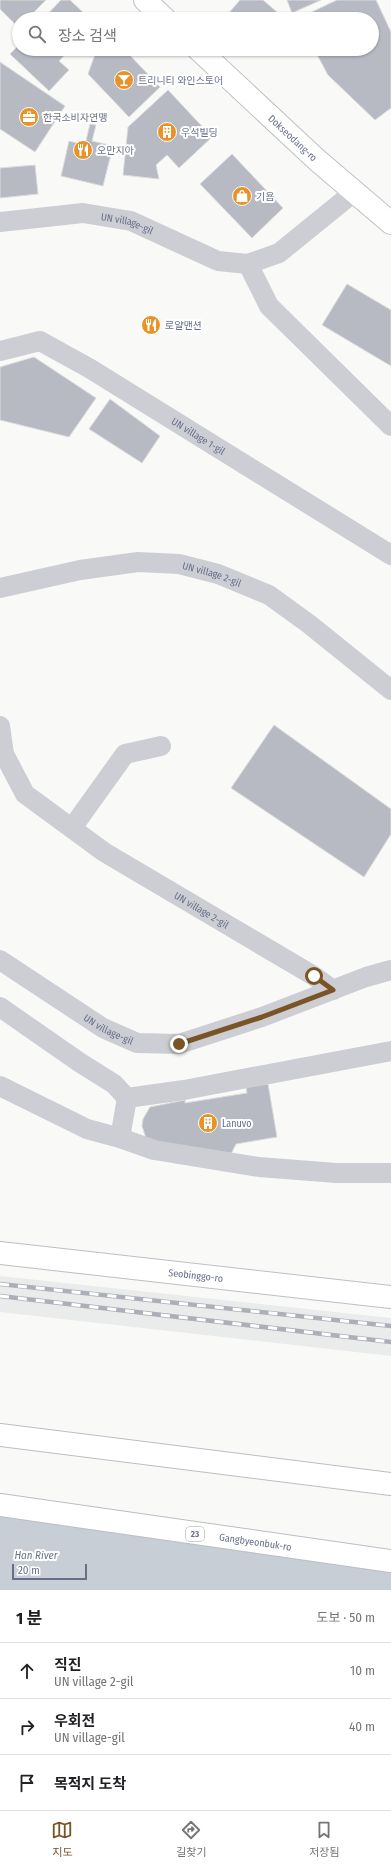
<!DOCTYPE html>
<html lang="ko">
<meta charset="utf-8">
<style>
:root{--surface:#fff;--page:#f6f6f6;--text:#202124;--muted:#757577;--line:#e0e0e0;--accent:#7a5426}
body{margin:0;font-family:"Fira Sans Condensed","Noto Sans KR",sans-serif;background:var(--page);color:var(--text)}
.scale{position:absolute;left:12px;bottom:10px;width:75px;box-sizing:border-box;padding-left:4px;border:2px solid #687089;border-top:0;font-size:11px;line-height:14px;white-space:nowrap;color:#687089;-webkit-text-stroke:3px #fff;paint-order:stroke}
.stop{position:absolute;width:12px;height:12px;margin:-9px;border:3px solid #7a5426;border-radius:50%;background:#fff}
.stop.end{background:#7a5426;border-color:#fff;box-shadow:0 1px 4px #0008}
.list{margin:0;padding:0;list-style:none}
h2{display:flex;justify-content:space-between;align-items:center;height:52px;margin:0;padding:0 16px;font-size:17px}
h2 small{font-size:13px;font-weight:400;color:var(--muted)}
.list li{display:grid;grid-template-columns:26px 1fr auto;gap:12px;align-items:center;box-sizing:border-box;height:56px;padding:0 16px;border-top:1px solid var(--line)}
.list b{display:block;font-size:15px;white-space:nowrap}
.list p{margin:0;font-size:13px;white-space:nowrap;color:var(--muted)}
.list em{font-size:13px;font-style:normal;color:var(--muted)}
.icon{flex:none;width:22px;height:22px;fill:none;stroke:currentColor;stroke-width:2;stroke-linecap:round;stroke-linejoin:round}
.map{position:relative;flex:none;width:391px;height:1590px;overflow:hidden}
.search{position:absolute;background:var(--surface);box-shadow:0 1px 3px #0004;left:12px;right:12px;top:12px;height:44px;display:flex;align-items:center;gap:10px;box-sizing:border-box;padding:0 14px;border-radius:22px;color:var(--muted);font-size:15px}
.sheet{height:220px;background:var(--surface)}
nav{display:flex;justify-content:space-around;align-items:center;box-sizing:border-box;height:56px;border-top:1px solid var(--line);background:var(--surface);font-size:11px;color:var(--muted)}
nav a{display:grid;justify-items:center;gap:2px}
nav .on{color:var(--accent)}
.map>svg:first-child{display:block}
.built{fill:#eaebeb}
.water{fill:#c8ced5}
.building{fill:#b7bac3;stroke:#dbdcda}
.lines{fill:none;stroke-linecap:round;stroke-linejoin:round}
.secondary-casing{stroke:#bfc1c7;stroke-width:24}
.primary-casing{stroke:#bdbfc4;stroke-width:24}
.highway-casing{stroke:#bcbec2;stroke-width:24}
.street{stroke:#cdced3;stroke-width:20}
.secondary{stroke:#fff;stroke-width:22}
.primary{stroke:#fff;stroke-width:22}
.highway{stroke:#fff;stroke-width:22}
.rail-casing{stroke:#acafb7;stroke-width:4.5}
.rail{stroke:#fff;stroke-width:3;stroke-dasharray:9;stroke-linecap:butt}
.route{stroke:#7a5426;stroke-width:5}
.labels{text-anchor:middle;stroke-width:4;stroke-linejoin:round;paint-order:stroke}
.shield{fill:#fff;stroke:#959bac;stroke-width:1}
.shield-label{font-size:9px;font-weight:bold;fill:#687089}
.poi-label{font-size:10px;fill:#687089;stroke:#fff;text-anchor:start}
.street-label{font-size:10px;fill:#687089;stroke:#fff}
.water-label{font-size:11px;font-style:italic;fill:#69778b;stroke:#fff}
</style>
<div class="map">
<svg width="391" height="1590" viewBox="0 0 391 1590">
<rect width="100%" height="100%" fill="#f9faf8"/>
<!-- built -->
<path class="built" d="M0,1276L391,1318V1356L0,1312Z"/>
<!-- water -->
<path class="water" d="M0,1515L391,1565V1590H0Z"/>
<!-- building -->
<path class="building" d="M0,0H46L27,19H19V28L0,9Z
M61,0H70L90,19H43Z
M240,0H263L285,19H234L228,14Z
M287,0H321L292,13Z
M337,0H376L391,32V108L375,120L328,75L314,49H372V19H297Z
M19,45V49H70L59,61L69,70L49,91L10,54Z
M97,49H124L160,87L129,117L88,74Z
M267,49H282L275,56Z
M0,62L65,106L35,152L0,129Z
M168,90L212,137L179,168L167,155L156,165L159,179L123,175L128,127Z
M90,124L96,125L92,141L113,146L103,186L61,176L69,141L85,145Z
M232,154L283,208L252,238L200,184Z
M35,165L38,194L0,198V168Z
M347,284L391,310V366L322,325Z
M34,357L96,398L69,437L0,420V367Z
M110,399L160,436L142,463L89,429Z
M274,725L391,809V834L364,877L231,788Z
M268,1084L277,1137L236,1144L231,1154L147,1141L142,1126L143,1119L150,1107L185,1100V1103L247,1093L246,1087Z"/>
<g class="lines">
<!-- secondary casing -->
<g class="secondary-casing">
<g id="secondary">
<path d="M145,0L165,19"/>
<path id="s6" d="M198,49L317,160L391,223"/>
</g>
</g>
<!-- primary casing -->
<g class="primary-casing">
<g id="primary">
<path id="s7" d="M0,1253L391,1297"/>
</g>
</g>
<!-- highway casing -->
<g class="highway-casing">
<g id="highway">
<path d="M0,1435L391,1484"/>
<path id="s8" d="M0,1505L391,1561"/>
</g>
</g>
<!-- street -->
<g class="street">
<path id="s1" d="M0,222L83,213L131,221L218,261L248,264L279,253L353,193"/>
<path d="M248,264L269,306L391,426"/>
<path id="s2" d="M0,351L40,341L89,368L391,555"/>
<path id="s3" d="M0,588L80,570L138,562L179,564L218,574L269,595L309,624L391,690"/>
<path id="s4" d="M0,726L4,754L25,794L104,852L314,976L333,990"/>
<path d="M72,828L125,754L161,746"/>
<path id="s5" d="M0,960L103,1028L137,1043L179,1044L262,1017L366,977L391,970"/>
<path d="M0,1007L79,1062L114,1084L127,1098L120,1138"/>
<path d="M0,1086L87,1129L120,1138L154,1150L259,1167L336,1173H391"/>
<path d="M127,1098L184,1090L391,1051"/>
</g>
<!-- secondary -->
<use href="#secondary" class="secondary"/>
<!-- primary -->
<use href="#primary" class="primary"/>
<!-- highway -->
<use href="#highway" class="highway"/>
<!-- rail casing -->
<g class="rail-casing">
<path id="rail" d="M0,1284L391,1326
M0,1296L391,1342"/>
</g>
<!-- rail -->
<use href="#rail" class="rail"/>
</g>
<g class="lines">
<!-- route -->
<path class="route" d="M179,1044L262,1017L333,990L314,976"/>
</g>
<!-- icons -->
<defs>
<g id="bar-disc" transform="scale(1)"><circle r="9.5" fill="#e89329" stroke="#fff"/><path d="M-6-5H6L.8 .8V4.5H3.5V6h-7V4.5H-.8V.8Z" fill="#fff"/></g>
<g id="office-disc" transform="scale(1)"><circle r="9.5" fill="#e89329" stroke="#fff"/><path d="M-6-3h4V-5.5h4V-3h4V5H-6ZM-1-4.5V-3h2v-1.5ZM-6 0V1H6V0Z" fill="#fff"/></g>
<g id="building-disc" transform="scale(1)"><circle r="9.5" fill="#e89329" stroke="#fff"/><path d="M-4-6H4V6H1V3H-1V6H-4ZM-2.5-4.3h1.7v1.8h-1.7ZM.8-4.3h1.7v1.8H.8ZM-2.5-1h1.7V.8h-1.7ZM.8-1h1.7V.8H.8Z" fill="#fff"/></g>
<g id="restaurant-disc" transform="scale(1)"><circle r="9.5" fill="#e89329" stroke="#fff"/><path d="M-5-6h1v4h1v-4h1v4h1v-4h1v5L-1.5 .5V6h-2V.5L-5-1ZM5-6V6H3V1.5H1.5Q1.5-4 5-6Z" fill="#fff"/></g>
<g id="shop-disc" transform="scale(1)"><circle r="9.5" fill="#e89329" stroke="#fff"/><path d="M-5-2.5h2.3a2.7 3.5 0 0 1 5.4 0H5L5.5 6h-11ZM-1.5-2.5h3a1.5 2.3 0 0 0-3 0Z" fill="#fff"/></g>
</defs>
<g fill-rule="evenodd">
<use href="#bar-disc" x="124" y="80"/>
<use href="#office-disc" x="29" y="117"/>
<use href="#building-disc" x="167" y="132"/>
<use href="#restaurant-disc" x="83" y="150"/>
<use href="#shop-disc" x="242" y="196"/>
<use href="#restaurant-disc" x="151" y="325"/>
<use href="#building-disc" x="208" y="1123"/>
</g>
<g class="labels">
<!-- shield labels -->
<rect class="shield" x="186" y="1527" width="18" height="14" rx="3"/>
<g class="shield-label">
<text x="195" y="1537">23</text>
</g>
<!-- poi labels -->
<g class="poi-label">
<text x="138" y="84">트리니티 와인스토어</text>
<text x="43" y="121">한국소비자연맹</text>
<text x="181" y="136">우석빌딩</text>
<text x="97" y="154">오만지아</text>
<text x="256" y="200">기욤</text>
<text x="165" y="329">로얄맨션</text>
<text x="222" y="1127">Lanuvo</text>
</g>
<!-- street labels -->
<g class="street-label">
<text dy="4" stroke="none"><textPath href="#s6" startOffset="130">Dokseodang-ro</textPath></text>
<text dy="4" stroke="none"><textPath href="#s1" startOffset="129">UN village-gil</textPath></text>
<text dy="4" stroke="none"><textPath href="#s2" startOffset="226">UN village 1-gil</textPath></text>
<text dy="4" stroke="none"><textPath href="#s3" startOffset="216">UN village 2-gil</textPath></text>
<text dy="4" stroke="none"><textPath href="#s4" startOffset="285">UN village 2-gil</textPath></text>
<text dy="4" stroke="none"><textPath href="#s5" startOffset="129">UN village-gil</textPath></text>
<text dy="4" stroke="none"><textPath href="#s7" startOffset="197">Seobinggo-ro</textPath></text>
<text dy="4" stroke="none"><textPath href="#s8" startOffset="258">Gangbyeonbuk-ro</textPath></text>
</g>
<!-- water labels -->
<g class="water-label">
<text x="36" y="1559">Han River</text>
</g>
</g>
</svg>
<div class="scale">20 m</div>
<div class="stop" style="left:314px;top:976px"></div>
<div class="stop end" style="left:179px;top:1044px"></div>
<div class="search"><svg class="icon" aria-label="search" viewBox="0 0 24 24"><circle cx="10" cy="10" r="6"/><path d="M15 15l6 6"/></svg>장소 검색</div>
</div>
<section class="sheet">
<h2>1 분<small>도보 · 50 m</small></h2>
<ul class="list">
<li><svg class="icon" aria-label="ahead" viewBox="0 0 24 24"><path d="M12 20V5M6 11l6-6 6 6"/></svg><div><b>직진</b><p>UN village 2-gil</p></div><em>10 m</em></li>
<li><svg class="icon" aria-label="right" viewBox="0 0 24 24"><path d="M7 20v-9h11M14 6l5 5-5 5"/></svg><div><b>우회전</b><p>UN village-gil</p></div><em>40 m</em></li>
<li><svg class="icon" aria-label="arrive" viewBox="0 0 24 24"><path d="M6 21V4h12l-3 4 3 4H6"/></svg><div><b>목적지 도착</b></div></li>
</ul>
</section>
<nav>
<a class="on"><svg class="icon" aria-label="map" viewBox="0 0 24 24"><path d="M3 6l6-2 6 2 6-2v14l-6 2-6-2-6 2zM9 4v14M15 6v14"/></svg>지도</a>
<a><svg class="icon" aria-label="directions" viewBox="0 0 24 24"><path d="M12 3l9 9-9 9-9-9zM9 14v-3h6M13 9l2 2-2 2"/></svg>길찾기</a>
<a><svg class="icon" aria-label="saved" viewBox="0 0 24 24"><path d="M7 4h10v16l-5-4-5 4z"/></svg>저장됨</a>
</nav>
